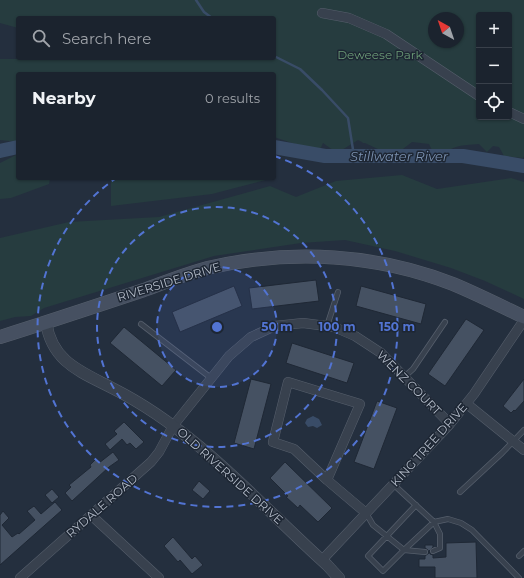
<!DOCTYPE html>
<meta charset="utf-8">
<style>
:root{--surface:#1b232e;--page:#242b36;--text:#f1f3f6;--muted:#a0a4aa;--line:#39404a}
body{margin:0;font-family:Montserrat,sans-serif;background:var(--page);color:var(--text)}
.controls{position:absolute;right:12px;top:12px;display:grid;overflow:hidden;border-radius:4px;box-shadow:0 1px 3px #0004}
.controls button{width:36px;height:36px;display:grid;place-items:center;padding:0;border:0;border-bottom:1px solid var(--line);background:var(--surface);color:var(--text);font:20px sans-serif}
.compass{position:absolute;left:428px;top:12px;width:36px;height:36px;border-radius:50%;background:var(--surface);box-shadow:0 1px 3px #0004;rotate:320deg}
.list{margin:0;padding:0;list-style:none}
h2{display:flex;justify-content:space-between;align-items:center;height:52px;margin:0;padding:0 16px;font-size:17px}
h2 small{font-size:13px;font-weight:400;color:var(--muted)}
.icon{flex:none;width:22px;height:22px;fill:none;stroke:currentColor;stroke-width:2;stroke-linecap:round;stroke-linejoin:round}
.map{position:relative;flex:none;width:524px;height:578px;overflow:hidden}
.search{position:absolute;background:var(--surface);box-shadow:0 1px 3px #0004;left:16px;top:16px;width:260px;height:44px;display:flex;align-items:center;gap:10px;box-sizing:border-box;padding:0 14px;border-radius:4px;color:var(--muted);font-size:15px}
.panel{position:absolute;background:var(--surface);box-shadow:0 1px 3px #0004;left:16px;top:72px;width:260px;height:108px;border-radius:4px}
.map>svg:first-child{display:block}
.green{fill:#263c3f;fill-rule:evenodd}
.water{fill:#394c67}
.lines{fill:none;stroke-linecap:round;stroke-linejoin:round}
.stream{stroke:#394c67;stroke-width:2.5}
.river{stroke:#394c67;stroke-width:14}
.building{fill:#455162;stroke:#1f2835}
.service-casing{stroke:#565f6c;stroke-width:6}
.minor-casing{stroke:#565f6c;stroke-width:10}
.tertiary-casing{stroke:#565f6c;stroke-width:12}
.secondary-casing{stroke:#565f6c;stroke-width:14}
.service{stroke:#38414e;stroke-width:4.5}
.minor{stroke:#38414e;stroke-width:9}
.tertiary{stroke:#38414e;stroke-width:11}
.secondary{stroke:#465061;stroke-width:13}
.ring{fill:none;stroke:#5274d3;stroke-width:2;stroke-dasharray:7 5}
.labels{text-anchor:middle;stroke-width:3;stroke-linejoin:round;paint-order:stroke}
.park-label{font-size:12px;fill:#6b9a76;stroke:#1d2633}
.street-label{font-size:12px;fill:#b4bcc9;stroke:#1d2633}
.water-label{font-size:13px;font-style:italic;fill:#7c92b1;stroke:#1d2633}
.centre{fill:#5274d3;stroke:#1d2633;stroke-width:2}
.ring-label{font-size:12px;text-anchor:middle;font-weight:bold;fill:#5274d3;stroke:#1d2633;stroke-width:3;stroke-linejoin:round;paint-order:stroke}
</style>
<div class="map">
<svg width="524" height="578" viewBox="0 0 524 578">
<rect width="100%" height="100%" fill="#242f3e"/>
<!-- green -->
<path class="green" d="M0,0H524V156L523,158L504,156L499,147L493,146L487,152L479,144C461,146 453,144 440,158L434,154L429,144L412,142L399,152L380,150L365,143H363L362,142L358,140L337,153L323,143L317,156H303L298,145L274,137V74H18V142L0,140V59L274,58V18H18V28L0,23ZM479,15H509V117H479ZM434,18H458V42H434Z
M18,154V178H50L49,184L11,198L0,199V163Z
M402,175L437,189L511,178L524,182V299L485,281L451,268L395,251L345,240L301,243L214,256L44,308L31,316L15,317L0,321V238L69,222L159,217L270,186L296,197L336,181Z
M111,178H273L212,194L111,206Z"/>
<!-- water -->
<path class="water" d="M313,416L319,419L322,425L317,428L313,426L308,427L305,423L307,419Z"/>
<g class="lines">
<!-- stream -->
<path class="stream" d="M196,0L204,12L212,18
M274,56L300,69L322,90L348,118L354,156"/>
<!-- river -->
<path class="river" d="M274,147L325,156H463L524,166
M0,151L18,147"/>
</g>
<!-- building -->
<path class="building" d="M316,280L319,301L252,309L249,288Z
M234,286L242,306L180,332L172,312Z
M361,286L426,304L421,324L356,306Z
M466,319L484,330L445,386L428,374Z
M124,327L176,370L162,386L110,343Z
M292,343L354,363L347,383L286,363Z
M251,379L271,384L254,449L234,443Z
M524,379V401L515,411L514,410L511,413L503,406Z
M377,401L397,408L374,469L354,462Z
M124,422L144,442L136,449L130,443L127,445L122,439L110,450L105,444L117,434L114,431Z
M113,452L119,460L109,467L72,501L65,493L71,487L69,485L91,467L90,465L96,459L99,463Z
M285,462L332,508L318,522L300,505L298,508L286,497L288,496L270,478Z
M199,481L210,491L203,499L192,490Z
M52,489L59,497L52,503L45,495Z
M55,502L62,510L0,565V515L3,511L9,518L2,525L12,537L18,533L19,534L35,520L27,511L34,506L41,514Z
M173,537L192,559L195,556L203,565L192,574L180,560L178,562L164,546Z
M476,542L477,578H435V567H419V559H425V556L429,553L428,550L425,548V545H433V547L429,551L430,554L433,555V558L446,557V543Z"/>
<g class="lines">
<!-- service casing -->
<g class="service-casing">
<path id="service" d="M141,324L211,378
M327,326L338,292
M404,377L413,369L445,322
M393,484L434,522L440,534V548L433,551
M460,492L502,453L524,430
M366,513L373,525L404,550L383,571L368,556L416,505
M425,552L404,550L434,522L448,519L461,523L472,530L519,578
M519,556L524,551"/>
</g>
<!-- minor casing -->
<g class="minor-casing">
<path id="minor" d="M322,13L349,18L386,34L479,96
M509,112L524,119
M288,382L360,404L327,480L294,449L273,442Z
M467,404L524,450
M327,480L366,513
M92,516L159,578
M322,560L450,424L474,394L524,320
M20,578L151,462L159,452L173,426L229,356L251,337L275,326L303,323L334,327L355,336L381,353L450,424"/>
</g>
<!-- tertiary casing -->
<g class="tertiary-casing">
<path id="tertiary" d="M46,322C52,363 82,372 114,389C197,431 258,503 327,565L339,578"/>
</g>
<!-- secondary casing -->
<g class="secondary-casing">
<path id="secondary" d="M0,337C48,322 96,306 144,290C166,282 189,272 212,267C293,249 376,254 453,284C477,294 501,306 524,317"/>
</g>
<!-- service -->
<use href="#service" class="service"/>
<!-- minor -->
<use href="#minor" class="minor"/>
<!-- tertiary -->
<use href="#tertiary" class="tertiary"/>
<!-- secondary -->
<use href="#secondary" class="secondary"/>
</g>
<!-- distance rings -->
<circle cx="217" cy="327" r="60" fill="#5274d3" fill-opacity=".12"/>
<g class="ring">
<circle cx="217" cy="327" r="60"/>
<circle cx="217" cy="327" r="120"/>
<path d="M274 156A180 180 0 1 1 115 179"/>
</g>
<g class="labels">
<!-- park labels -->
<g class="park-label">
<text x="380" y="59">Deweese Park</text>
</g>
<!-- street labels -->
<g class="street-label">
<text transform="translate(169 282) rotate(-17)" y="4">RIVERSIDE DRIVE</text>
<text transform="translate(409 383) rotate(45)" y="4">WENZ COURT</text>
<text transform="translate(429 445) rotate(-48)" y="4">KING TREE DRIVE</text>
<text transform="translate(230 476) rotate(42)" y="4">OLD RIVERSIDE DRIVE</text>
<text transform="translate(102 506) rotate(-41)" y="4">RYDALE ROAD</text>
</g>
<!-- water labels -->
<g class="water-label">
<text x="399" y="161">Stillwater River</text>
</g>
</g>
<circle cx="217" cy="327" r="6" class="centre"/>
<g class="ring-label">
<text x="277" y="331">50 m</text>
<text x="337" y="331">100 m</text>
<text x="397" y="331">150 m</text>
</g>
</svg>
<div class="controls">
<button>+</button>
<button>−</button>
<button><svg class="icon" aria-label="locate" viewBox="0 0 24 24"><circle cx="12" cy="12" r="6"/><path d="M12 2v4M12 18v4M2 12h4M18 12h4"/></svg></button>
</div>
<svg class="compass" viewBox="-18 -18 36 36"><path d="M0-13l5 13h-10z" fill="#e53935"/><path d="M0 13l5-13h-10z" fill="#a0a4aa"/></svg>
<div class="search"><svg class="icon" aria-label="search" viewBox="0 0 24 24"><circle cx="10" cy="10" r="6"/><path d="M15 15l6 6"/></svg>Search here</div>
<section class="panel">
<h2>Nearby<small>0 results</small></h2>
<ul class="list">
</ul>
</section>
</div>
